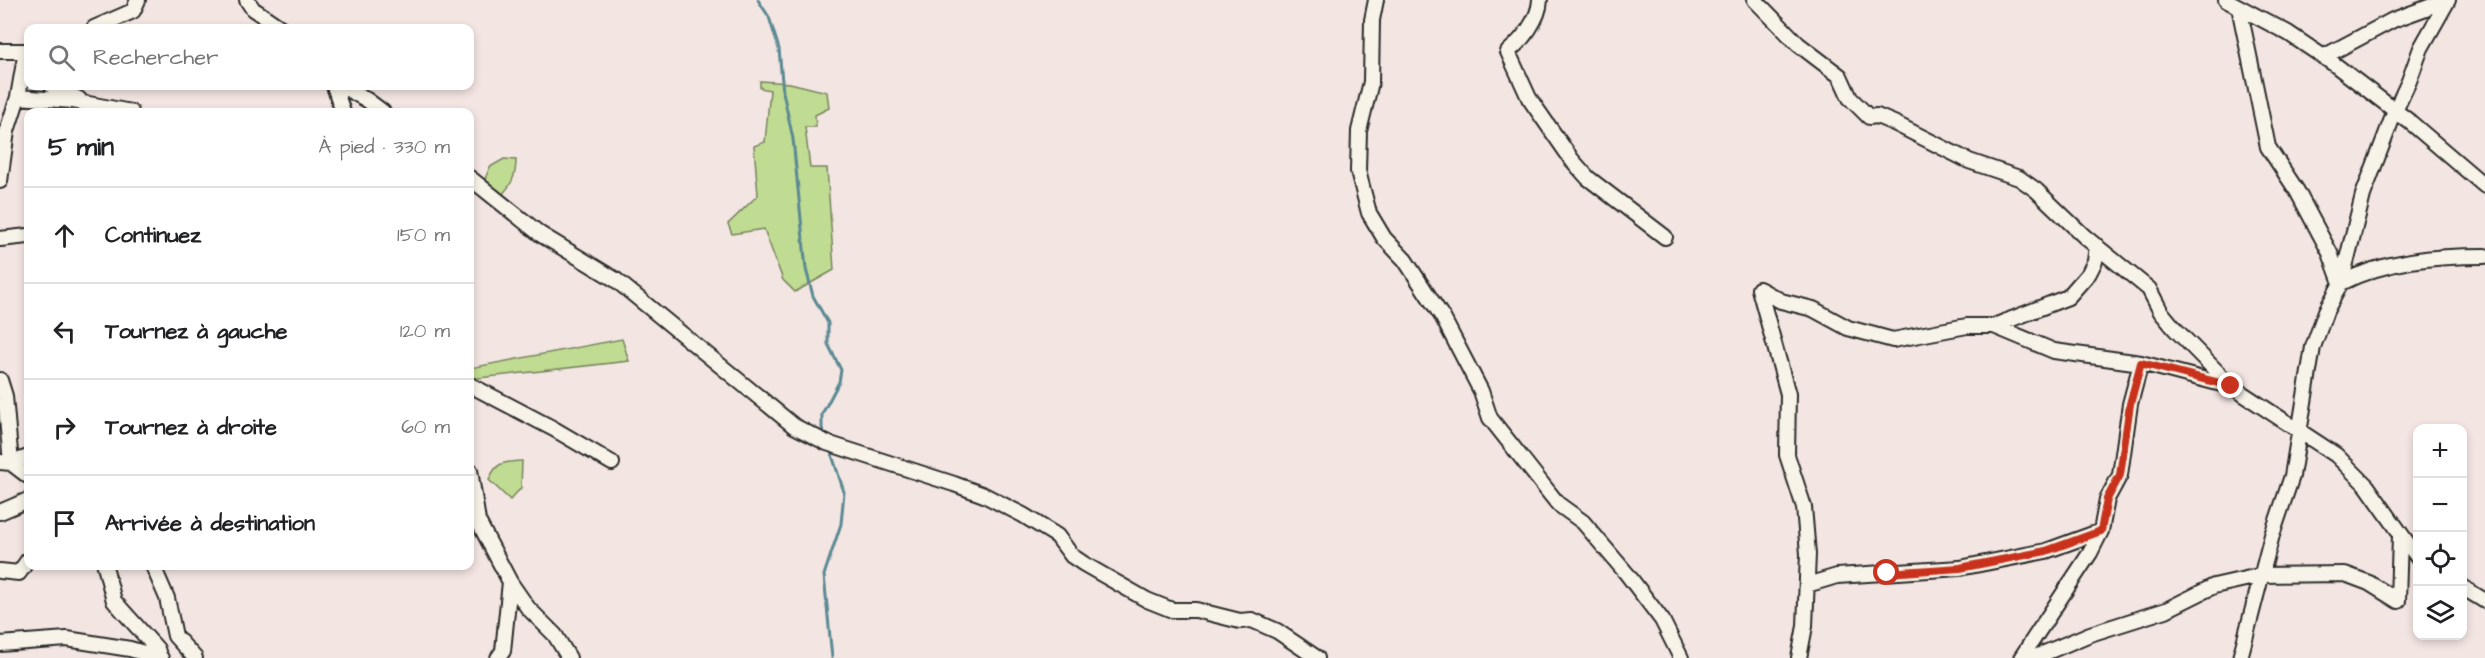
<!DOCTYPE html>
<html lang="fr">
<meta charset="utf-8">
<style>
:root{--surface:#fff;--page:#f6f6f6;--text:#202124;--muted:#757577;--line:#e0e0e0}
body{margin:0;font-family:"Architects Daughter",sans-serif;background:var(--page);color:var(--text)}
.controls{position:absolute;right:18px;bottom:18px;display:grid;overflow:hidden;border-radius:12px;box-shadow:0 3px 9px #0003}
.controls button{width:54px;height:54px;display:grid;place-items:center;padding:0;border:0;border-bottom:2px solid var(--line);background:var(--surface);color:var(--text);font:30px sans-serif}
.stop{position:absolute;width:18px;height:18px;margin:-14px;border:4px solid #c8321e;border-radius:50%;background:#fff}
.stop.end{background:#c8321e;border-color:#fff;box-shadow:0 2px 6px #0008}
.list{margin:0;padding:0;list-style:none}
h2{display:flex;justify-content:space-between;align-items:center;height:78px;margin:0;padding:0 24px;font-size:26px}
h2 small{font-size:20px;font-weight:400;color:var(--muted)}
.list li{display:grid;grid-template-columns:39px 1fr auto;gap:18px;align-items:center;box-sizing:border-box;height:96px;padding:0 24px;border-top:2px solid var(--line)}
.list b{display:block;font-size:22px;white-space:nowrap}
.list em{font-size:20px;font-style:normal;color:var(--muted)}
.icon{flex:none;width:33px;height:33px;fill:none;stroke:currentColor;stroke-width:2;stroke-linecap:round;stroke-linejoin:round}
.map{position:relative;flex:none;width:2485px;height:658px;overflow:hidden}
.search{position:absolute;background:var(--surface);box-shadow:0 3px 9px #0003;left:24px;top:24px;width:450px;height:66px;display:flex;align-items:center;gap:15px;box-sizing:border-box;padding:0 21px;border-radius:12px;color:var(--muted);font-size:22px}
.panel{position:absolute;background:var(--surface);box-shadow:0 3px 9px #0003;left:24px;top:108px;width:450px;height:462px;border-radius:12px}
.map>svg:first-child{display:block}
.green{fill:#c0db92;stroke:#76835e;stroke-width:1.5}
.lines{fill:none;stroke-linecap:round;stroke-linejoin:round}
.stream{stroke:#5a8993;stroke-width:3}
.minor-casing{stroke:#2b2b2b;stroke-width:18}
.minor{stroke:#f7f3e8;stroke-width:14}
.route{stroke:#c8321e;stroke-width:8}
</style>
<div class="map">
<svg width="2485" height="658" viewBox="0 0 2485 658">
<rect width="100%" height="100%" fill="#f3e5e2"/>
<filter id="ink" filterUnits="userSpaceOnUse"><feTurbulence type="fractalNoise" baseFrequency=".0167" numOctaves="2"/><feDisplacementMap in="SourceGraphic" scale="12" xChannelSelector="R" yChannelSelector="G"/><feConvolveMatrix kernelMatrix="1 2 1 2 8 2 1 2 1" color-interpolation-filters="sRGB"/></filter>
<g filter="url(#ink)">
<!-- green -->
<path class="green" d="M760,81L790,83L827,92L829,108L815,115L816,127H805L810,168H827L834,270L795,292L783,280L764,229L732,234L728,224L758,195L754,146L765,142L770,90L760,88Z
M504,159L516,160C516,178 510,187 498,199L482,186L490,167Z
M622,339L629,361L470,379V368Z
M522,461L521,488L510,500L489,480C496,462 503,462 522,461Z"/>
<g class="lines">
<!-- stream -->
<path class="stream" d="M758,0L769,17L779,49L783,92L793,139L806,269L813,296L828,323V344L841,370L839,382L822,414V428L826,437
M830,449L844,492L841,524L824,575L832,658"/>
<!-- minor casing -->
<g class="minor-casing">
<path id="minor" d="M247,0L253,9L281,28
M1376,0L1372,20L1371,82L1359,131L1358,171L1369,213L1384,238L1405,260L1443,318L1481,391L1490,418L1558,504L1583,522L1627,574L1662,620L1681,658
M1540,0C1539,20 1522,40 1508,52L1529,98L1572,160L1588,178L1665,237
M1755,0L1798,44L1840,76L1850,98L1869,117L1877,116L1896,124L1969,161L2019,178L2036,190L2085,237L2149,289L2161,312L2175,329L2231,386L2336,455L2367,486L2418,558
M2226,0L2288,33L2334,64L2410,122L2485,186
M2239,7L2268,147L2297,191L2330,253L2341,283C2386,260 2435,256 2485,256
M94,28L133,11L138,0
M0,51H28
M26,51L18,97L73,101L131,112
M2323,57L2393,20L2448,0
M52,86L79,99
M334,86L343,112
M342,86L367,100L383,112
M470,178L540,234L616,280L794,426L827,443L954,484L984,495L1023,515L1057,536L1072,556L1084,564L1147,600L1172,610H1196L1240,621L1252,620L1277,631L1317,658
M0,181L7,131L18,97
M0,239L28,236
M1759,289L1781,301L1813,309L1848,328L1893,340L1967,326H1994L2054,351L2141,363L2229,386
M1759,289L1788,394L1787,455L1804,507L1808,554L1805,626L1799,658
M1994,326L2068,297L2089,273L2095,261L2097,246
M0,380L5,396L11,463L28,476
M470,385L554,429L612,463
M0,462L11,463L28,457
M470,470L478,521L510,582L528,608L555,635L569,658
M0,512L28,500
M105,566L114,601L157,649L160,658
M153,566L167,598L175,636L195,658
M0,571L19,573L28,560
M1807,585L1837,576L1960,568L2046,551L2101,531
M2462,587L2485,601
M0,644L67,639L130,649L161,658
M498,658L503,651L510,582
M2021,658L2090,553L2101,531L2107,499L2120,475L2130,404L2141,363
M2033,658L2090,634L2166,610L2214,586L2263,575L2345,574L2369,583L2398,601L2400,536
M2240,658L2272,535L2292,476L2313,347L2326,311L2341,283L2363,195L2395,111L2409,81L2421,48L2448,0"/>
</g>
<!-- minor -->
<use href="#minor" class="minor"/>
</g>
</g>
<g class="lines" filter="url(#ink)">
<!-- route -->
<path class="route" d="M1887,573L1960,568L2046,551L2101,531L2107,499L2120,475L2130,404L2141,363L2231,386"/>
</g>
</svg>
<div class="controls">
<button>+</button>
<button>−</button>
<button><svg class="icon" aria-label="locate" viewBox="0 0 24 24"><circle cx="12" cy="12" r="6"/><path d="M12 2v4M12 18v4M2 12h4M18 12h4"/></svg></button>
<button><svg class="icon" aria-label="layers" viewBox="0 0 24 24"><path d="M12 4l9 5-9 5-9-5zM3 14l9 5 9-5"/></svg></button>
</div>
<div class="stop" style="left:1887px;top:573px"></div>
<div class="stop end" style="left:2231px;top:386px"></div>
<div class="search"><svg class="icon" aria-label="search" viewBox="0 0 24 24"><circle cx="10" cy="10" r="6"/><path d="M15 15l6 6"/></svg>Rechercher</div>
<section class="panel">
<h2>5 min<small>À pied · 330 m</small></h2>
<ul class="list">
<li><svg class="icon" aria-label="ahead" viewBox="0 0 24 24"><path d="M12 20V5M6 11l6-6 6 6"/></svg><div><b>Continuez</b></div><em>150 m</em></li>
<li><svg class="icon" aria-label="left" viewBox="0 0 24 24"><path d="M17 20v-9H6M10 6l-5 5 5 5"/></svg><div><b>Tournez à gauche</b></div><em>120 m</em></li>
<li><svg class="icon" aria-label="right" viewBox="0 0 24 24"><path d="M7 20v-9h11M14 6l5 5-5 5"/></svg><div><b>Tournez à droite</b></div><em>60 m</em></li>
<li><svg class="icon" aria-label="arrive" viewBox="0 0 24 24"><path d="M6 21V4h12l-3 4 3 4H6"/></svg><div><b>Arrivée à destination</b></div></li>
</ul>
</section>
</div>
